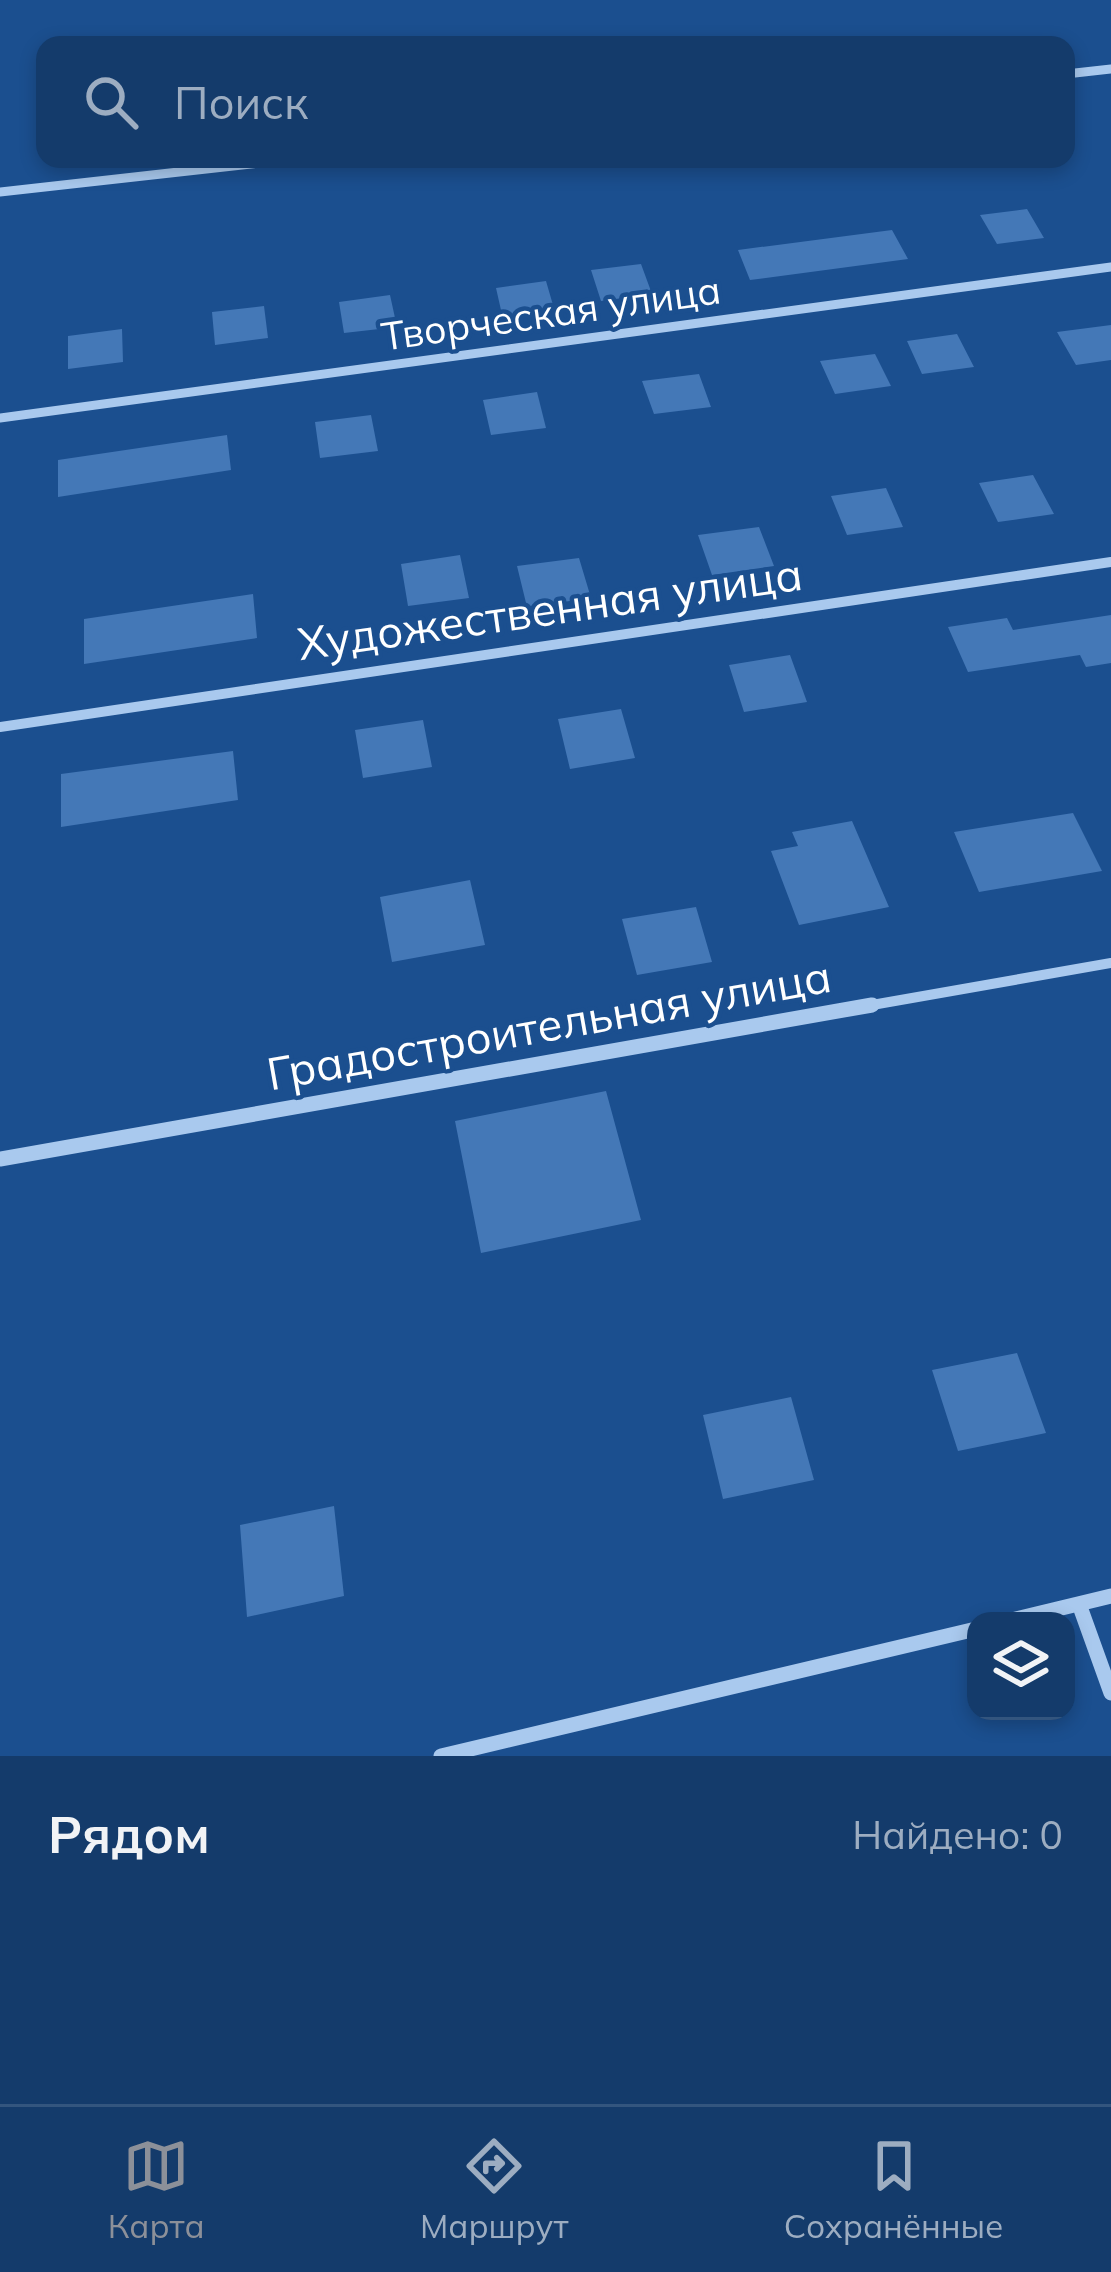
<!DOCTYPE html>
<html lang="ru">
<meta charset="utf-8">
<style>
:root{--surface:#143b6b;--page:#214673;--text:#f1f3f6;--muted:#9dadc1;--line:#33557e;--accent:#8c9099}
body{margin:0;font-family:Mulish,sans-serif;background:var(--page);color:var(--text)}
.controls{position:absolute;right:36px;bottom:36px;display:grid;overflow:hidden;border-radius:24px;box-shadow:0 6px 18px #0003}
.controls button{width:108px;height:108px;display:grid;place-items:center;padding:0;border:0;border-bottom:3px solid var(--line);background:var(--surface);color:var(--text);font:60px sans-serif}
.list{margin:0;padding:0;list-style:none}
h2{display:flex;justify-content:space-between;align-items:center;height:156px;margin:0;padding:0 48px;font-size:51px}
h2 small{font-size:39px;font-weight:400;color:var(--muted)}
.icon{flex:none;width:66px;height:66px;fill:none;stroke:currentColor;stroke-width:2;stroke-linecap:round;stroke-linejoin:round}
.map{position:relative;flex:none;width:1111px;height:1756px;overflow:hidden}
.search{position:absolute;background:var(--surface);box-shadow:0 6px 18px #0003;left:36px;right:36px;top:36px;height:132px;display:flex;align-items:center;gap:30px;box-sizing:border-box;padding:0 42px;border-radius:24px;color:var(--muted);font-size:45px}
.sheet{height:348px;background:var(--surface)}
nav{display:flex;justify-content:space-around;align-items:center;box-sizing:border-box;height:168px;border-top:3px solid var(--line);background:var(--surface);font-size:33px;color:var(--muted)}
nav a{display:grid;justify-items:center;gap:6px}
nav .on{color:var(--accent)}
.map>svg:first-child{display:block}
.building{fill:#4478b7}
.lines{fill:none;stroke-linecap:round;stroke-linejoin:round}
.minor-far2{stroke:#a9c9ee;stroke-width:9}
.minor-far1{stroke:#a9c9ee;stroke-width:10}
.minor{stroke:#a9c9ee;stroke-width:15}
.labels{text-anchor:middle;stroke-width:9;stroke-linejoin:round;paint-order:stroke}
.far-street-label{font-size:39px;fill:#fff;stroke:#1b4f8f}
.street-label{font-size:45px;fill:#fff;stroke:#1b4f8f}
</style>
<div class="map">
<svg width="1111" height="1756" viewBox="0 0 1111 1756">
<rect width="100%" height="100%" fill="#1b4f8f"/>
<!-- building -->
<path class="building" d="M1027,209L1044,238L997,244L980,215Z
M892,230L908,259L750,280L738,250Z
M641,264L652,294L601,301L591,270Z
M546,281L555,312L503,319L496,288Z
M390,295L397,327L344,333L339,302Z
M264,306L268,338L215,345L212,312Z
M1111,325V360L1076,365L1057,332Z
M122,329L123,362L68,369V336Z
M957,334L974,367L922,374L907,341Z
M875,354L891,386L835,394L820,361Z
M699,374L711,407L654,414L642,381Z
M537,392L546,428L491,435L483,400Z
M371,415L378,451L320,458L315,422Z
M227,435L231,470L58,497V460Z
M1033,475L1054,514L998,522L979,483Z
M886,488L903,527L847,535L831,496Z
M759,527L774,566L712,575L698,535Z
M460,555L469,598L408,606L401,564Z
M579,558L591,598L527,607L517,566Z
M253,594L257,638L84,664V619Z
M1111,615V663L1086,667L1080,655L968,672L948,627L1007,618L1013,630Z
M790,655L807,702L744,712L729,665Z
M621,709L635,758L570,769L558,719Z
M423,720L432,767L363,778L355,730Z
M233,751L238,800L61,827V774Z
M1073,813L1102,871L979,892L954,832Z
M852,821L889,907L799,925L771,851L798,846L792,832Z
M470,880L485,945L392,962L380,897Z
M696,907L712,962L637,975L622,919Z
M606,1091L641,1220L481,1253L455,1121Z
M1017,1353L1046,1433L958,1451L932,1370Z
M791,1397L814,1480L723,1499L703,1415Z
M334,1506L344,1596L247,1617L240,1525Z"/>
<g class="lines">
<!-- minor-far2 -->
<path class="minor-far2" d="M1066,74L1111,69
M0,192L295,159
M0,418L1111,267"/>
<!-- minor-far1 -->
<path class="minor-far1" d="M0,727L1111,562
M855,1008L1111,963"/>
<!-- minor -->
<path class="minor" d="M0,1159L872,1005
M1079,1604L1111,1693
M1008,1621L1111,1596
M441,1756L976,1629"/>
</g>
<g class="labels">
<!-- far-street labels -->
<g class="far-street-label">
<text transform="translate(551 313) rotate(-8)" y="14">Творческая улица</text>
</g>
<!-- street labels -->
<g class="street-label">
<text transform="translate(550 609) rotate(-8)" y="16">Художественная улица</text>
<text transform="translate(549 1025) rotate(-10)" y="16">Градостроительная улица</text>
</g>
</g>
</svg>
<div class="controls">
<button><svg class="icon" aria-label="layers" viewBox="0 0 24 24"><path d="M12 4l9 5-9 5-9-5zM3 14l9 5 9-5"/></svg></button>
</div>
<div class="search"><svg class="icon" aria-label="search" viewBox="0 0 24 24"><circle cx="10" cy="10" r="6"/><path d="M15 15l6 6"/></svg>Поиск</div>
</div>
<section class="sheet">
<h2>Рядом<small>Найдено: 0</small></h2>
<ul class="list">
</ul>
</section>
<nav>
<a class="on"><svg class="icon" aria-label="map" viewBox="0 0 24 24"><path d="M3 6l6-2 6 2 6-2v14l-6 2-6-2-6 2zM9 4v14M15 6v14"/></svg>Карта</a>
<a><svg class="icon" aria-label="directions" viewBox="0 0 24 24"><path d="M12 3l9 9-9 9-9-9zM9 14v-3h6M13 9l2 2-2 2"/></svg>Маршрут</a>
<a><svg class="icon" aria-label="saved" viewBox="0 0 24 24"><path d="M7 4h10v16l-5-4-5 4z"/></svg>Сохранённые</a>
</nav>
